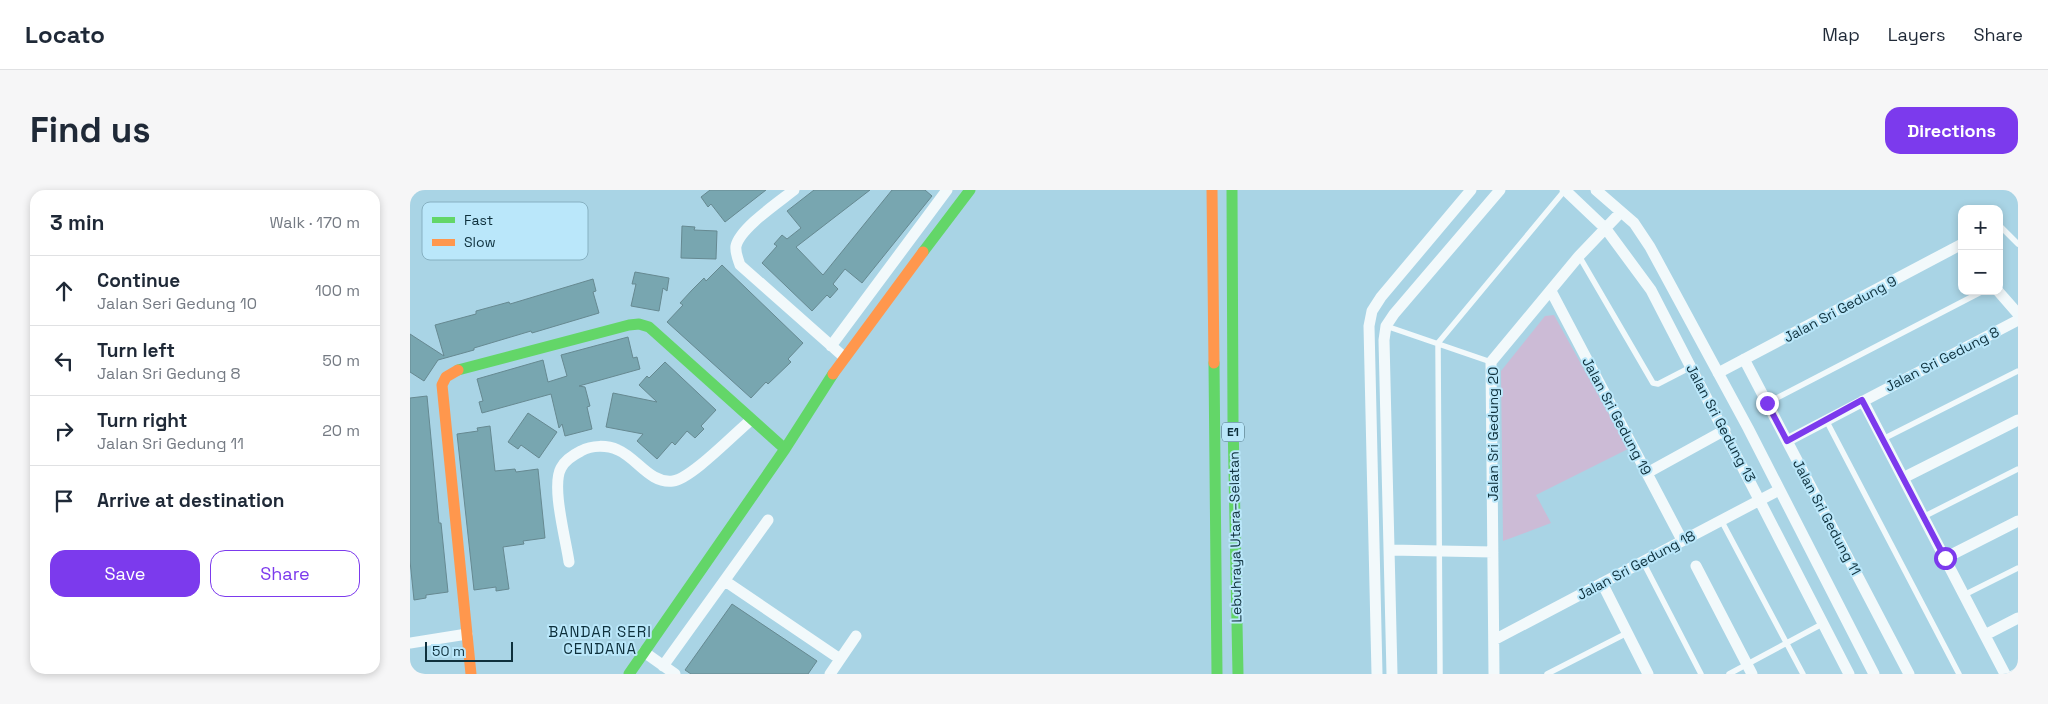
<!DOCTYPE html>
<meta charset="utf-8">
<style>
:root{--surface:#fff;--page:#f6f6f7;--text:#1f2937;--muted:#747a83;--line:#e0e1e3;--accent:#7c3aed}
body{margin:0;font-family:"Space Grotesk",sans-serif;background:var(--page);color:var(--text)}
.controls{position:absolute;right:15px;top:15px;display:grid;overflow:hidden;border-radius:10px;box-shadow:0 2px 8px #0003}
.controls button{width:45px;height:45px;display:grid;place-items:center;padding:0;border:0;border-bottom:1px solid var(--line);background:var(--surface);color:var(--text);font:25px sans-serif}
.scale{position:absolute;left:15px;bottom:12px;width:88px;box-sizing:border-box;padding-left:5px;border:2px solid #0e303c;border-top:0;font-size:14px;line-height:18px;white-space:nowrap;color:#0e303c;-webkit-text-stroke:4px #bae7fa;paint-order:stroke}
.stop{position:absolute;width:15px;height:15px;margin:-11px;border:4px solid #7c3aed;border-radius:50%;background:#fff}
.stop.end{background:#7c3aed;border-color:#fff;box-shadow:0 1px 5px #0008}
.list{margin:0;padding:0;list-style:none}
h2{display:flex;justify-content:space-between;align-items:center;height:65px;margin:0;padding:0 20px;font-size:21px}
h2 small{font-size:16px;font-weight:400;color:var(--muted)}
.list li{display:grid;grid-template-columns:32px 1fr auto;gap:15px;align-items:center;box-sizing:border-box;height:70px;padding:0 20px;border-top:1px solid var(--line)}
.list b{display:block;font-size:19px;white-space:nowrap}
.list p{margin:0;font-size:16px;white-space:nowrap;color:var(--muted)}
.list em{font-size:16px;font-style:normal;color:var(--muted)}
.actions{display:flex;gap:10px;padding:15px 20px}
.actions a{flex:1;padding:11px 0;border:1px solid var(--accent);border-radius:15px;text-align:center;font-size:18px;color:var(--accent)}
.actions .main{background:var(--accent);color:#fff}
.icon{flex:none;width:28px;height:28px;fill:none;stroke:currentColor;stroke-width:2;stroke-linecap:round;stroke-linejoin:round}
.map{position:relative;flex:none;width:1608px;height:484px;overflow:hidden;border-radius:15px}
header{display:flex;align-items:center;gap:30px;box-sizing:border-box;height:70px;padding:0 25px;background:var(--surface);border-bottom:1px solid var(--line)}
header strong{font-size:24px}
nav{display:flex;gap:28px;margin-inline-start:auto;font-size:18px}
.intro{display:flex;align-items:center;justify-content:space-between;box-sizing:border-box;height:120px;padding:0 30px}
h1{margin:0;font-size:35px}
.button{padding:12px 22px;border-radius:15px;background:var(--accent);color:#fff;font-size:18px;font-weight:700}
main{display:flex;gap:30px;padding:0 30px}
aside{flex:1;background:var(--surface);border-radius:15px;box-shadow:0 2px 8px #0003}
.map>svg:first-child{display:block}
.green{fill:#ccbbd6}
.building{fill:#78a6b0;stroke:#668991}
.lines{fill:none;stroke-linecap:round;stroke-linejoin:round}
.lane{stroke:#f2f9fb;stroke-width:5.5}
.street{stroke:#f2f9fb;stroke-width:11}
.fast{stroke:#63d668;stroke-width:11}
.slow{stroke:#ff974d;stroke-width:11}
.route{stroke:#7c3aed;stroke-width:6}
.labels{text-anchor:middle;stroke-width:4;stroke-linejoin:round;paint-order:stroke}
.shield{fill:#bae7fa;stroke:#426775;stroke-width:1}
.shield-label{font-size:12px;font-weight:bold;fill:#0e303c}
.street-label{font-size:14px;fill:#0e303c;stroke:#bae7fa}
.neighbourhood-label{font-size:15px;letter-spacing:1px;fill:#0e303c;stroke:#bae7fa}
.key{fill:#bae7fa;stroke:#86b0c1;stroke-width:1}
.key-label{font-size:14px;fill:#0e303c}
</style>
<header>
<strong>Locato</strong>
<nav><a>Map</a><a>Layers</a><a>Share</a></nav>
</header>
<div class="intro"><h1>Find us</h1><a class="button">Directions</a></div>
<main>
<aside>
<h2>3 min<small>Walk · 170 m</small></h2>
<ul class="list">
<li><svg class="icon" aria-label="ahead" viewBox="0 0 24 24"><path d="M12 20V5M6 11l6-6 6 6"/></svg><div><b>Continue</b><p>Jalan Seri Gedung 10</p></div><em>100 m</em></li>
<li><svg class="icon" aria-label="left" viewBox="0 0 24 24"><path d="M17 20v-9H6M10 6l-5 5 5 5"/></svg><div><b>Turn left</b><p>Jalan Sri Gedung 8</p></div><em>50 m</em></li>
<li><svg class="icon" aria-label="right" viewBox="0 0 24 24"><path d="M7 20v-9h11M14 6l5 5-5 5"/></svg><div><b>Turn right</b><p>Jalan Sri Gedung 11</p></div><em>20 m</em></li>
<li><svg class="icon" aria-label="arrive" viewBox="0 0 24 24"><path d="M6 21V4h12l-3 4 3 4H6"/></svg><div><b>Arrive at destination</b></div></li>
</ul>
<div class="actions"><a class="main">Save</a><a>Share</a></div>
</aside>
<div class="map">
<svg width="1608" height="484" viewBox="0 0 1608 484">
<rect width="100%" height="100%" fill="#a9d4e5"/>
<!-- green -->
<path class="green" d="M1144,125L1218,259L1126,305L1141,333L1093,351L1091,181L1135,126Z"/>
<!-- building -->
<path class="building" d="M300,0H356L315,32L301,14L298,17L291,7Z
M404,0H460L386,57L413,85L482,0H515L522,6L452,93L435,79L423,94L428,99L420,108L417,105L402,121L352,73L367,56L364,54L372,45L377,49L391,38L377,21Z
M272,36L285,37L284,40L307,41L306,69L271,68Z
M312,75L393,153L378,169L381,172L358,194L356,192L341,208L257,132L273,115L270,113L282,100L294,88L296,91Z
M225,82L259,88L257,101L253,98L249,121L221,116L226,94H222Z
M183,89L186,101L183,102L189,123L122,143L121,141L64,158V160L28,170L14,191L0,182V144L34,166L25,135L66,124V121L99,112L100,114Z
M218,147L223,168L227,167L230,179L169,196L175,197L180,216L177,217L182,239L155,246L152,234L149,238L141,204L72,223L69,212L73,211L67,189L133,170L138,192L157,186L151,165Z
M255,172L306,220L291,236L294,239L285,248L277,241L265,255L262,252L247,269L227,251L233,244L196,237L203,203L247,212L229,195L237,186L239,188Z
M17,206L29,333H31L38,402L16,405V408L4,410L0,371V208Z
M118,223L147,242L129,268L111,255L108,259L98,252Z
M80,236L85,281L105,279L106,282L128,279L135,348L113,351L114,354L93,357L99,399L86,401V397L64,400L47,244L68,241L67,238Z
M322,414L407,471L398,484H281L275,480Z"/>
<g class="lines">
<!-- lane -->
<path class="lane" d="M1589,35L1608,54
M1169,66L1243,193L1248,194L1281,177
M976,136L1081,172
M1357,213L1573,101
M1416,230L1549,484
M1473,249L1608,181
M1513,327L1608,279
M1311,330L1393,484
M1233,372L1291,484
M1554,405L1608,378
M1030,484L1028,153L1155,0
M1137,484L1217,443
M1319,484L1414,433
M1601,484L1608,480"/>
<!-- street -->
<path class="street" d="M384,0C369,12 330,38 326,56C325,62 328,69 330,75L434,167
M1155,0L1196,39L1241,100L1439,484
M1186,0L1224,33L1240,57L1338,238L1464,484
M1141,101L1272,350
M1588,101L1608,124
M421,156L537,0
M1334,169L1499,484
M1308,183L1552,54
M1453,211L1595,484
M1377,251L1608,130
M1237,283L1315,240
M1493,288L1608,230
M980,360L1083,362
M1535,368L1608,331
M159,372C156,350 141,296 151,278C155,270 163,265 171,261C182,255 197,255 208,260C227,268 240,294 263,291C281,289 325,243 341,230
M1286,376L1342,484
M315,391L430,469
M1192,393L1238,484
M1575,445L1608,428
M1084,450L1369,300
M0,453L57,444
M234,462L265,484
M253,476L358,330
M420,484L446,446
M967,484L959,136L962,121L971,107L1061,0
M982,484L974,150L976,136L984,124L1090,0
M1084,484L1081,172L1169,66L1211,22"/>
<!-- fast -->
<path class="fast" d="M822,0L823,230L828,484
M513,62L560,0
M804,173L807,484
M48,180L219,135L229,134L239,137L375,259
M219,484L375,259L423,184"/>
<!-- slow -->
<path class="slow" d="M802,0L804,173
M48,180L36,187L32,195L61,484
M423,184L513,62"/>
</g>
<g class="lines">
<!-- route -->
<path class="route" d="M1357,213L1377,251L1452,210L1535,368"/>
</g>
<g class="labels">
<!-- shield labels -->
<rect class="shield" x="812" y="232.5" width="22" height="19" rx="4"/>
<g class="shield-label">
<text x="823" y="246">E1</text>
</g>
<!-- street labels -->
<g class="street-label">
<text transform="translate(1430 119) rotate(-28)" y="5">Jalan Sri Gedung 9</text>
<text transform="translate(1532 169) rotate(-27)" y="5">Jalan Sri Gedung 8</text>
<text transform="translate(1207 226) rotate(62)" y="5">Jalan Sri Gedung 19</text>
<text transform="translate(1311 233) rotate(62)" y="5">Jalan Sri Gedung 13</text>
<text transform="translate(1083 244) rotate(-90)" y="5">Jalan Sri Gedung 20</text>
<text transform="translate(1417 327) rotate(62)" y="5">Jalan Sri Gedung 11</text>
<text transform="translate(825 347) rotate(-91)" y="5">Lebuhraya Utara–Selatan</text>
<text transform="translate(1226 375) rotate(-28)" y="5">Jalan Sri Gedung 18</text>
</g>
<!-- neighbourhood labels -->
<g class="neighbourhood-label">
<text x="190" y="447">BANDAR SERI<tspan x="190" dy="17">CENDANA</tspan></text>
</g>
</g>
<!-- legend -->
<rect x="12" y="12" width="166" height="58" rx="8" class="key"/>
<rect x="22" y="27" width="23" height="6" fill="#63d668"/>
<rect x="22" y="49" width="23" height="7" fill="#ff974d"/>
<g class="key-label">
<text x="54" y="35">Fast</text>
<text x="54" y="57">Slow</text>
</g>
</svg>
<div class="controls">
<button>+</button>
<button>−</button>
</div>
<div class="scale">50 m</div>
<div class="stop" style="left:1535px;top:368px"></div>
<div class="stop end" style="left:1357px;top:213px"></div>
</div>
</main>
